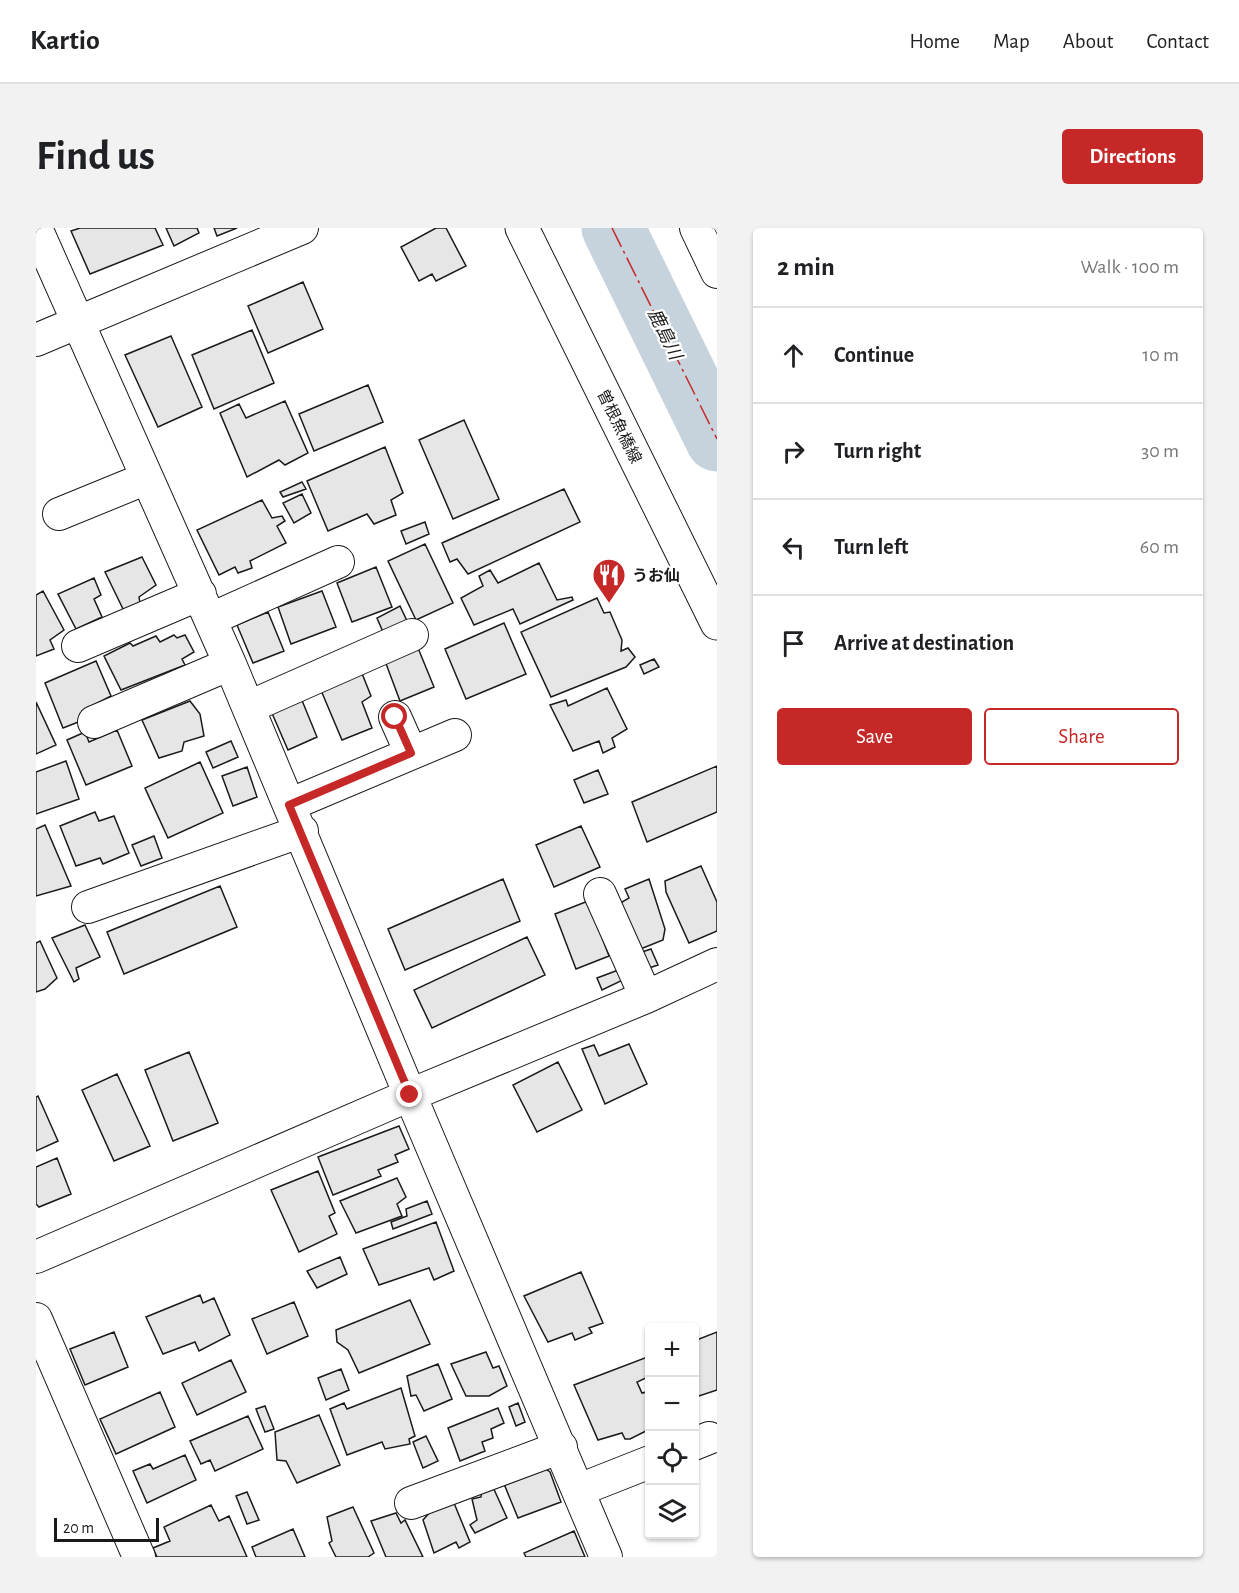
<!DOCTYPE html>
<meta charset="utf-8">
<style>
:root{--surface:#fff;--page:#f2f2f2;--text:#202124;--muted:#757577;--line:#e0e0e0;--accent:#c62828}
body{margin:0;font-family:"Alegreya Sans","Noto Sans JP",sans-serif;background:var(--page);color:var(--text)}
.controls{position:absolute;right:18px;bottom:18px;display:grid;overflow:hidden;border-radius:6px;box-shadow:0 2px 4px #0004}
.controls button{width:54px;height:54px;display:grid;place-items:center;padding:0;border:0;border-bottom:2px solid var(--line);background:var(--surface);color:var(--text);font:30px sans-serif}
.scale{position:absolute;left:18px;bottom:15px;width:105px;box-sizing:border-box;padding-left:6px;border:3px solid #1a1a1a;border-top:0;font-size:16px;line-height:21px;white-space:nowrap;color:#1a1a1a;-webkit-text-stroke:4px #fff;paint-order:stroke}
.stop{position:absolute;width:18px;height:18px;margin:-14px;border:4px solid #c62828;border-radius:50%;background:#fff}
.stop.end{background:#c62828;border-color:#fff;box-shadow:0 2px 6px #0008}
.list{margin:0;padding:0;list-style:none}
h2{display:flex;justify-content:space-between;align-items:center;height:78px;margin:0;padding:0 24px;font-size:26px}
h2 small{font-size:20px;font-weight:400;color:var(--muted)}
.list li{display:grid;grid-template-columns:39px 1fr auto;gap:18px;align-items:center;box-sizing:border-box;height:96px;padding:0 24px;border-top:2px solid var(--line)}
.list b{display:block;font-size:22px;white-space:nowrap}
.list em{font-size:20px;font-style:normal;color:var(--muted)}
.actions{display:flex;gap:12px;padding:18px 24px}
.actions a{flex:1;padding:14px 0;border:2px solid var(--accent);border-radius:6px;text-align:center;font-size:21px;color:var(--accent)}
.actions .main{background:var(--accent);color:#fff}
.icon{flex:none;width:33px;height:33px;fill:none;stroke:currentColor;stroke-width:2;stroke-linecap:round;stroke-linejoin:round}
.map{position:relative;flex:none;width:681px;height:1329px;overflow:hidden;border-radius:6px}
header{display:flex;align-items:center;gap:36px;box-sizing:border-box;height:84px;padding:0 30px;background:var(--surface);border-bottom:2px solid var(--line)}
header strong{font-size:28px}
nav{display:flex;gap:33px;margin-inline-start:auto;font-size:21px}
.intro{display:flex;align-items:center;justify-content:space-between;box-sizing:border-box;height:144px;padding:0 36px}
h1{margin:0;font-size:42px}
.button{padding:15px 27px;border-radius:6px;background:var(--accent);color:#fff;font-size:21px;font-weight:700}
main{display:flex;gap:36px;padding:0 36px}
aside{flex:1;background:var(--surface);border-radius:6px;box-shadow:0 2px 4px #0004}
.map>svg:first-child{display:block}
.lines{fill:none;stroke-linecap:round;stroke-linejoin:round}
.river{stroke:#c6d2dc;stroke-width:63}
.building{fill:#e6e6e6;stroke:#1a1a1a;stroke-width:1.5}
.minor-casing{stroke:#1a1a1a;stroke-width:34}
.secondary-casing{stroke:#1a1a1a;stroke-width:35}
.minor{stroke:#fff;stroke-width:32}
.secondary{stroke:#fff;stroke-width:33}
.power{stroke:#c62828;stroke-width:1.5;stroke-dasharray:21 4.5 3 4.5;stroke-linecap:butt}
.route{stroke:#c62828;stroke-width:8}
.labels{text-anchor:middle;stroke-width:4.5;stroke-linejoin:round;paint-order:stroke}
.street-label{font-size:16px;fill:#1a1a1a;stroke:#fff}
.poi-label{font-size:16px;font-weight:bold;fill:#1a1a1a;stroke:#fff;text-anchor:start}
.water-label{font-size:18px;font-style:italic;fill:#1a1a1a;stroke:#fff}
</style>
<header>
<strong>Kartio</strong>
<nav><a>Home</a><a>Map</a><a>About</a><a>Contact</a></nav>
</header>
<div class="intro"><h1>Find us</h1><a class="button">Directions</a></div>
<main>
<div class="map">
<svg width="681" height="1329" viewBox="0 0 681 1329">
<rect width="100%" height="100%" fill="#fff"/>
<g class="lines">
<!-- river -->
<path class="river" d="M577,0L681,212"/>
</g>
<!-- building -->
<path class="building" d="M44,0H119L127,17L54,46L35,3Z
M130,0H161L163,5L138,18Z
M178,0H201L181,8Z
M400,0H410L430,38L400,53L396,46L383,53L365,19Z
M267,54L287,101L232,125L212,78Z
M216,102L238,155L178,181L156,127Z
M135,108L166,179L122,199L89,127Z
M332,157L347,194L278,223L263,186Z
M249,173L272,225L249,237L243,232L211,249L184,185L203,176L210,190Z
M428,192L463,271L417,291L383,212Z
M349,219L367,265L355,272L360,287L338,296L331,286L292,303L271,253Z
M266,254L270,261L247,269L244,264Z
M528,261L544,294L432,346L421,331L414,334L406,315Z
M266,266L275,285L258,295L247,275Z
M226,272L236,290L246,288L249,293L241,298L250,315L214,333L216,340L202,345L199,339L183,347L161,302Z
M389,294L393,306L370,316L365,303Z
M389,316L417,375L380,392L352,333Z
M106,329L120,357L103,369L104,375L88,383L69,344Z
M503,335L521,372L536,369L537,372L484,396L477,381L438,397L425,370L447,358L443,348L454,342L462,355Z
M340,339L356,379L316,394L301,355Z
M58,350L65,367L58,371L66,389L40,401L22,366Z
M7,363L28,402L14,412L18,421L0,428V367Z
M286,363L300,399L255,416L242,379Z
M561,370L568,385L574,384L586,412L585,423L592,420L599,429L590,439L515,469L485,404Z
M364,378L371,393L347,404L341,390Z
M232,384L248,423L217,435L201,397Z
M468,395L490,446L430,471L409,421Z
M138,407L141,410L149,407L158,424L146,431L149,437L85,462L68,428L94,415L97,418L120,408L124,414Z
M382,420L398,459L364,473L349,433Z
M618,431L623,439L608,446L604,437Z
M60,433L75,468L46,483L50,491L27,500L9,455Z
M325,443L335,468L326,474L336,500L306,512L284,460Z
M571,460L591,501L576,510L579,519L567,525L563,513L537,523L514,477L530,472L532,478Z
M265,470L281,509L252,522L235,483Z
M154,473L164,486L168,508L148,514L146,523L123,530L106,492Z
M0,474L20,517L0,526Z
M81,502L96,538L50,557L31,512L49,504L53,514Z
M195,513L202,529L177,540L170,524Z
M30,533L43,571L0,586V544Z
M164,534L187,585L132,610L109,560Z
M681,538V584L611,614L596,574Z
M211,539L221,569L197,578L186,548Z
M562,542L572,566L548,575L538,552Z
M59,584L63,593L78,588L93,625L67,636L64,630L40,638L24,598Z
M9,597L35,658L0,668V601Z
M545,598L564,639L518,659L500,617Z
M118,608L126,630L105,638L96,617Z
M665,638L681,674V703L653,715L630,664L629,653Z
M467,651L484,693L369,742L352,701Z
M613,651L629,701L627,712L602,722L581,677L593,670L589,661Z
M184,658L201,699L88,746L71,704Z
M552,673L573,728L540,741L519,686Z
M49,697L64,729L40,740L43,751L38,754L16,710Z
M491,709L509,747L396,800L378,762Z
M4,713L21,750L9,761L0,764V715Z
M615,721L622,737L610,741L603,725Z
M585,741L589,751L566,762L561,750Z
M593,816L611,856L569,876L546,821L558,817L563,828Z
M153,824L182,895L137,913L109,842Z
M522,834L546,882L501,904L477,857Z
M81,846L114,918L78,933L46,862Z
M2,868L22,913L0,923V869Z
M363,898L373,921L359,927L362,934L342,942L345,948L297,967L282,929Z
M21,930L35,966L3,979L0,976V939Z
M282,943L299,985L293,988L301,1006L263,1024L235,962Z
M361,950L370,969L361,976L366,988L320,1005L304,973Z
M391,973L396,986L357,1001L355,994L371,988L370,981Z
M400,994L418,1043L398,1052L393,1040L343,1057L327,1021Z
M304,1029L311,1046L281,1060L271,1043Z
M545,1044L567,1095L553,1100L556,1105L539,1112L536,1105L512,1114L488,1068Z
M164,1067L167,1075L178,1070L194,1107L163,1123L159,1114L127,1126L110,1089Z
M374,1072L394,1116L323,1145L312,1122L301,1114L300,1102Z
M258,1074L272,1108L231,1126L216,1091Z
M78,1104L92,1139L49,1157L34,1121Z
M681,1104V1162L660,1169L658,1113Z
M450,1124L457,1140L463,1138L471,1158L453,1168H430L415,1136Z
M614,1128V1148L601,1154L606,1165L614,1163V1201L594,1211H589L586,1205L562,1212L538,1157Z
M195,1132L210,1164L161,1187L146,1155Z
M402,1136L416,1171L388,1183L380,1167L375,1168L371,1148Z
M305,1141L313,1162L290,1172L282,1150Z
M365,1160L379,1208L373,1211L374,1216L349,1221L346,1214L311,1227L294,1181L308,1175L311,1181Z
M124,1164L139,1199L80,1226L64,1191Z
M482,1175L489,1194L480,1198L473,1179Z
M229,1178L238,1201L229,1204L220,1181Z
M462,1180L468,1195L455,1201L457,1210L446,1214L449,1223L424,1233L412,1200Z
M283,1187L304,1237L261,1255L250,1233L241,1232L239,1204Z
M212,1188L227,1221L179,1243L174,1232L165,1236L154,1213Z
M390,1208L402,1233L387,1240L377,1214Z
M149,1227L160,1252L111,1275L97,1243L114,1236L117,1241Z
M504,1237L514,1244L525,1274L482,1290L466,1251Z
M456,1257L471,1290L439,1305L434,1297L441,1292L436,1271L445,1269L446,1261Z
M211,1264L223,1292L211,1296L200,1268Z
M418,1275L434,1314L423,1320L420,1314L398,1325L387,1292L395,1283Z
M175,1277L183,1293L193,1288L211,1329H121L117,1320L134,1313L128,1299Z
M317,1279L338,1325L332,1329H300L293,1315L296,1313L291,1289Z
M360,1285L365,1295L369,1292L387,1329H350L335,1293Z
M257,1301L269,1329H220L216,1319Z
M538,1303L549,1329H490L488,1325Z"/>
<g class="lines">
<!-- minor casing -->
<g class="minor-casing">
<path id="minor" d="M0,0L194,436L374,867L570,1329
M660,0L681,44
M0,112L266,0
M23,286L111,250
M175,391L302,334
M42,418L164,366
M213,479L376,407
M359,489L375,525
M58,494L194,436
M253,577L419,507
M564,666L610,769
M52,679L266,603
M0,1029L374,867L610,769L681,736
M0,1091L103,1329
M658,1216L673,1210
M543,1262L614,1234
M375,1275L525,1219"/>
</g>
<!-- secondary casing -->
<g class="secondary-casing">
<path id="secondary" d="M486,0L681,395"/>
</g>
<!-- minor -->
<use href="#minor" class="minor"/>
<!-- secondary -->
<use href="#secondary" class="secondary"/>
<!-- power -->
<path class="power" d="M576,0L681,211"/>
</g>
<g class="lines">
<!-- route -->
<path class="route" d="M359,489L375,525L253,577L374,867"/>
</g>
<!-- icons -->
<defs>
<g id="restaurant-pin" transform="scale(1.725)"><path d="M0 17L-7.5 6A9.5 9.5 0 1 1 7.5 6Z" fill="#c62828" stroke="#fff"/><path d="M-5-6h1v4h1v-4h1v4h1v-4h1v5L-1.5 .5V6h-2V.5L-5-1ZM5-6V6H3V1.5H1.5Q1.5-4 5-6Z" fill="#fff"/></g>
</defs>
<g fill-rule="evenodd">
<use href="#restaurant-pin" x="573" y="347"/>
</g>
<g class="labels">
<!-- street labels -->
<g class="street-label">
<text transform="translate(584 198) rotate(64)" y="6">曽根魚橋線</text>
</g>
<!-- poi labels -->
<g class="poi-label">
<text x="596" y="353">うお仙</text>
</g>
<!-- water labels -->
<g class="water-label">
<text transform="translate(629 106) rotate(64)" y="6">鹿島川</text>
</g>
</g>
</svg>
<div class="controls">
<button>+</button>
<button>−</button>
<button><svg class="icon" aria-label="locate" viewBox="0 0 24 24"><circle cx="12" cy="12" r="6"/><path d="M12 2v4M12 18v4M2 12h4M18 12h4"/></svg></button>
<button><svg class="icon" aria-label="layers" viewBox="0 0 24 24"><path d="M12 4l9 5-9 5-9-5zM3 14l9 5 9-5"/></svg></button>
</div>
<div class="scale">20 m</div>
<div class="stop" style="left:359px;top:489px"></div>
<div class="stop end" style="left:374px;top:867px"></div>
</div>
<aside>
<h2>2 min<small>Walk · 100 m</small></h2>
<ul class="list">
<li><svg class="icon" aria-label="ahead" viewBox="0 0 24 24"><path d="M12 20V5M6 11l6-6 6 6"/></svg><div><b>Continue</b></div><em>10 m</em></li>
<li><svg class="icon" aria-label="right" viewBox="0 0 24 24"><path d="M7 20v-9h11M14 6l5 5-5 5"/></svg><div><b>Turn right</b></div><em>30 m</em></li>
<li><svg class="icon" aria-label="left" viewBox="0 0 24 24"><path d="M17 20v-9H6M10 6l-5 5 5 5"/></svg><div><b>Turn left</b></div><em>60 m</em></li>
<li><svg class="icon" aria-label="arrive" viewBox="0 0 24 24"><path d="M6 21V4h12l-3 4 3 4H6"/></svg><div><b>Arrive at destination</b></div></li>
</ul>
<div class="actions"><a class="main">Save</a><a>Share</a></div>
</aside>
</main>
